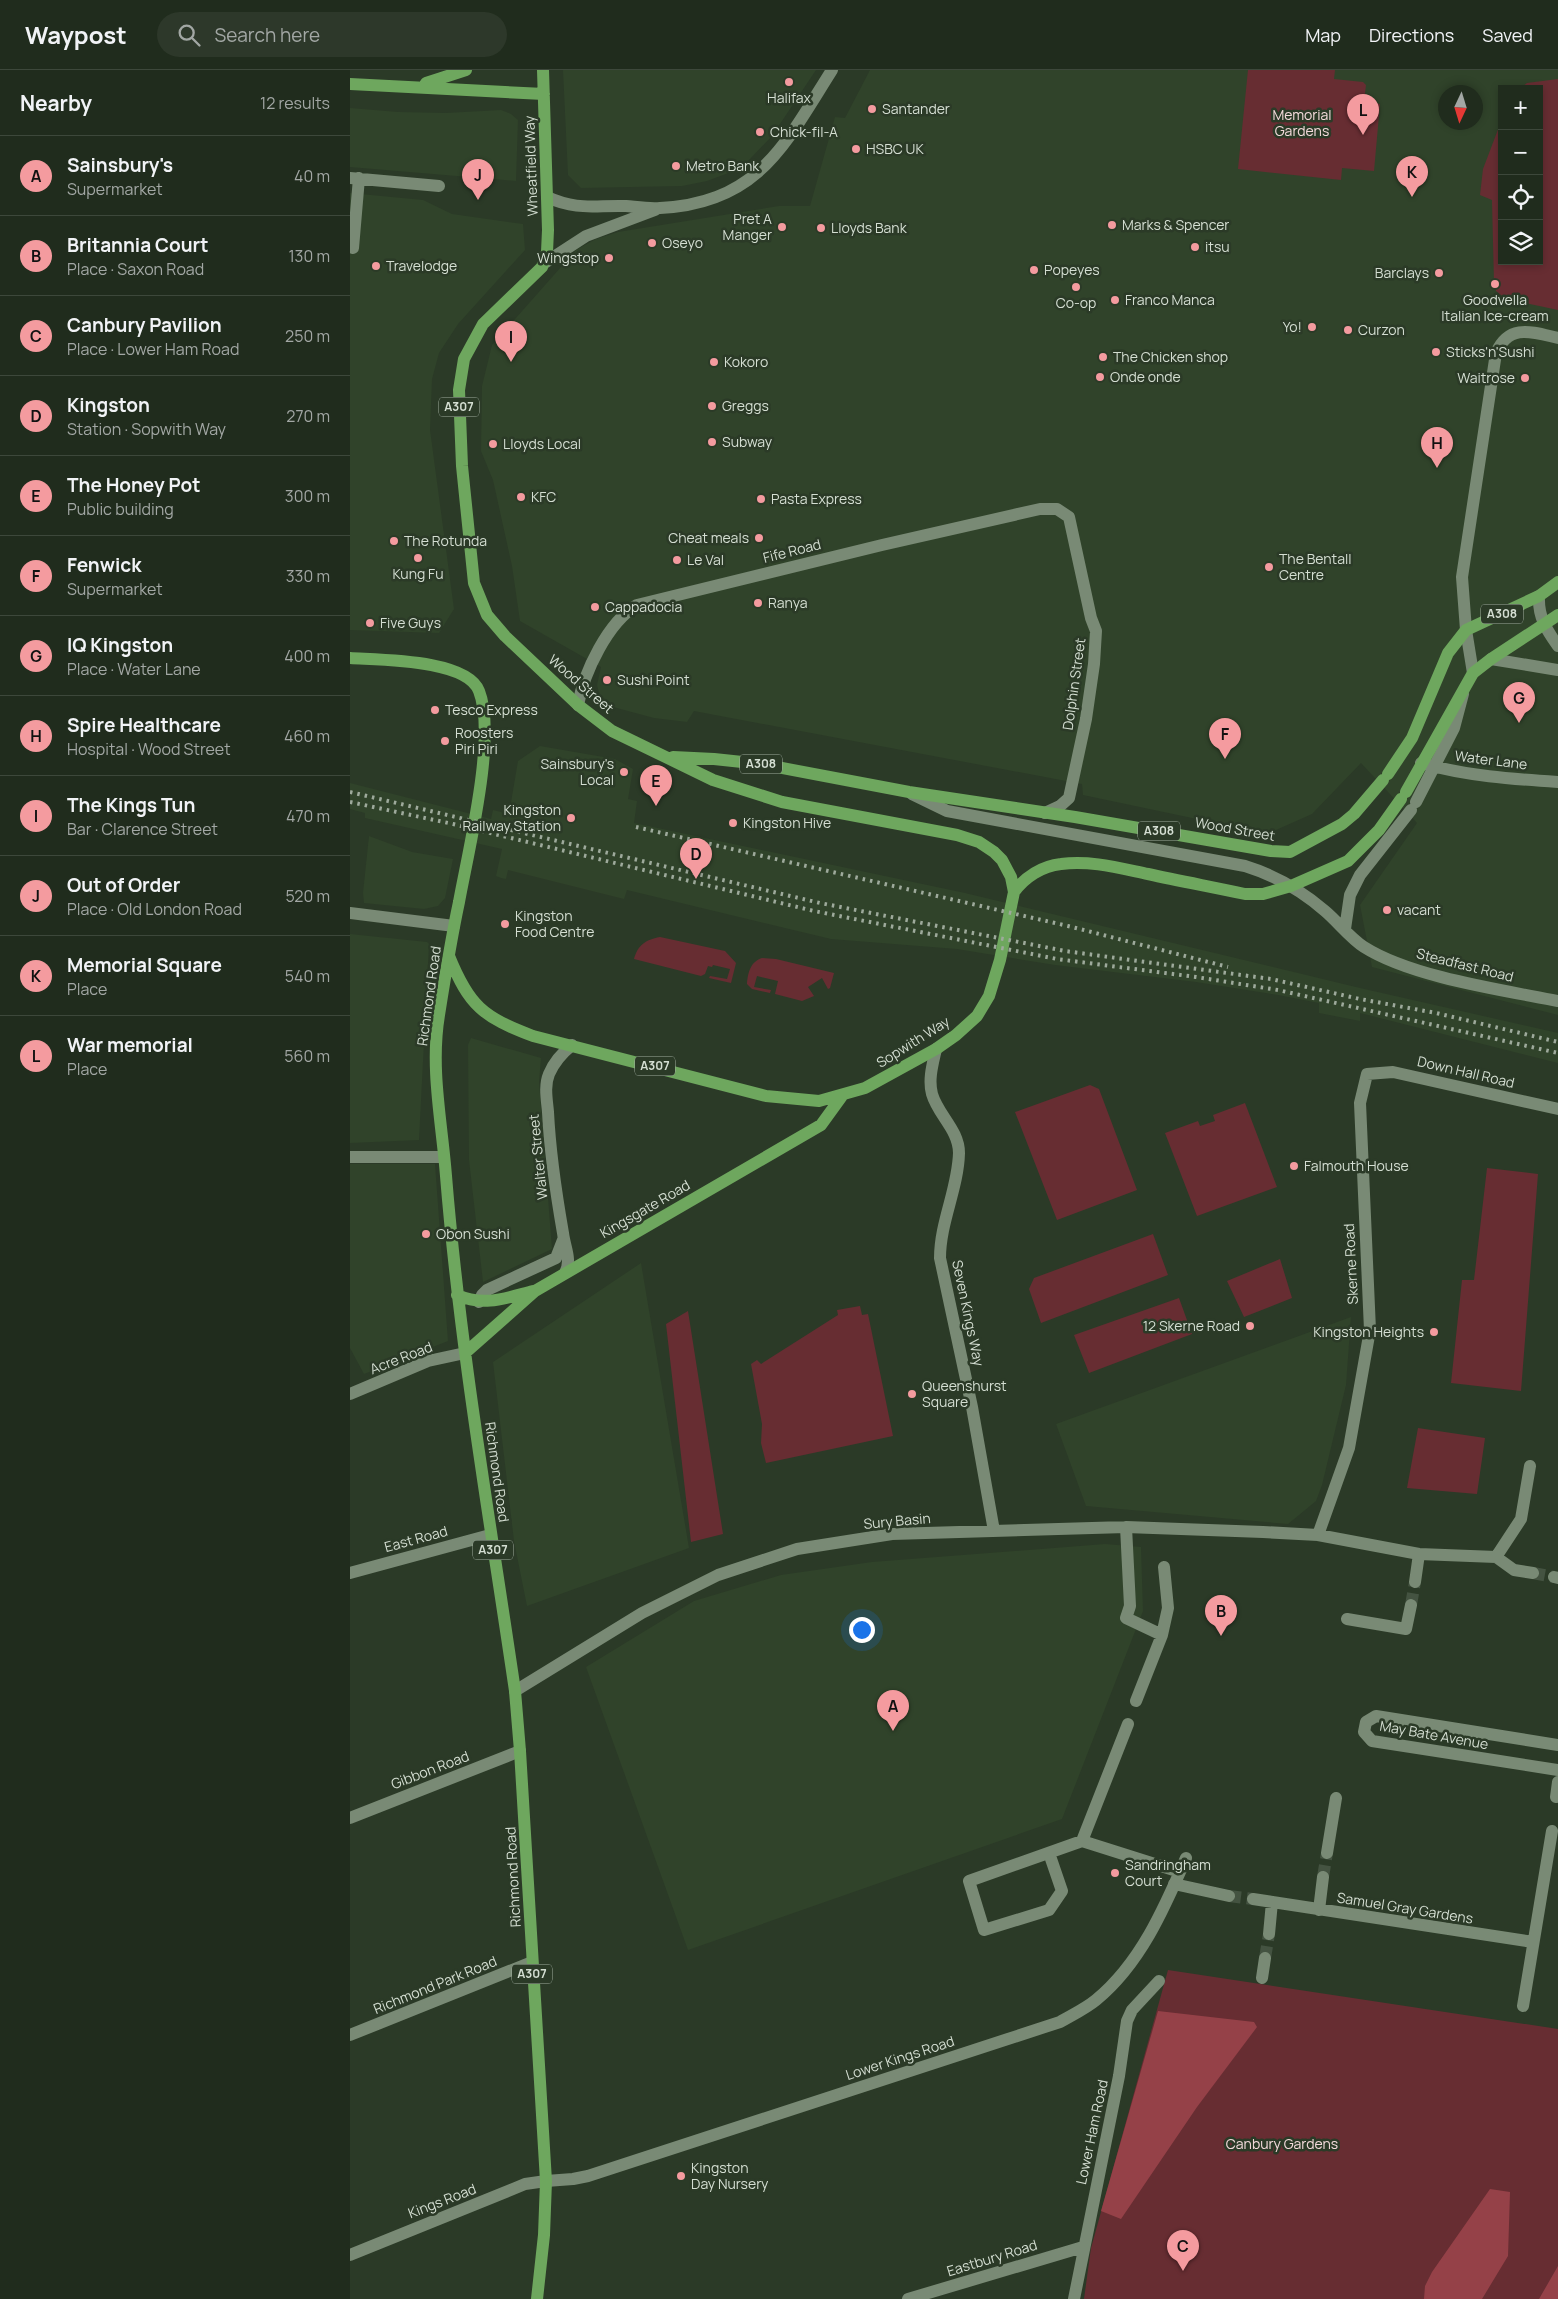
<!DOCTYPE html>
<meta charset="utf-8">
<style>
:root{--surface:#202c1d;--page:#2d382a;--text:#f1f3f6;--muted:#a2a7a4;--line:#3d483b;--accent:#f49b9f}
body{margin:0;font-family:Manrope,sans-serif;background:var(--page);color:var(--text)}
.controls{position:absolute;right:15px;top:15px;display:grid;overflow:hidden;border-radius:0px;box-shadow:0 2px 8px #0003}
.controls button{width:45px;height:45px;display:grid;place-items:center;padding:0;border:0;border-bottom:1px solid var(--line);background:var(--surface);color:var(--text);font:25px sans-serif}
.compass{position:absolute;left:1088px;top:15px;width:45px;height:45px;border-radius:50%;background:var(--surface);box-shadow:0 2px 8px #0003;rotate:184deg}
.you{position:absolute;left:511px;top:1559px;width:18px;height:18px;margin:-12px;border:4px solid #fff;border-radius:50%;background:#1a73e8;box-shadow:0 0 0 8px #1a73e833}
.badge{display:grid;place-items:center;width:32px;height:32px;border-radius:50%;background:var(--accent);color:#111;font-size:16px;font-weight:700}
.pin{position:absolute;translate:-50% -41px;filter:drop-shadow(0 1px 2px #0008)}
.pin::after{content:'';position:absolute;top:26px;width:18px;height:15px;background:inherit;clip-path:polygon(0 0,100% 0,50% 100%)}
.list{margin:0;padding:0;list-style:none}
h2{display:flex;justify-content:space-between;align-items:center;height:65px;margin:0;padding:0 20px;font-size:21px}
h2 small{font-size:16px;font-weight:400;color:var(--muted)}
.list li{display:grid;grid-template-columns:32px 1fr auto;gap:15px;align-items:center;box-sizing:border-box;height:80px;padding:0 20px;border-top:1px solid var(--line)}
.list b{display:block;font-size:19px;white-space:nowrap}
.list p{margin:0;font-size:16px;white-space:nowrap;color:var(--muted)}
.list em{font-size:16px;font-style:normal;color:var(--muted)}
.icon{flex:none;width:28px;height:28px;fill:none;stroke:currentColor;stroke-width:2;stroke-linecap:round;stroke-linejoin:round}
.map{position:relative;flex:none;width:1208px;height:2229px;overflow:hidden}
header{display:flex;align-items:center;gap:30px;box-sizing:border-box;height:70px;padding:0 25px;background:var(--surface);border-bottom:1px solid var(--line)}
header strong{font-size:24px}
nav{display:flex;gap:28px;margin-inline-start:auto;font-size:18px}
.search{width:350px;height:45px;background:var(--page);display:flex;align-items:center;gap:12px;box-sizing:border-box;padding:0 18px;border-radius:28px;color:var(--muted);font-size:19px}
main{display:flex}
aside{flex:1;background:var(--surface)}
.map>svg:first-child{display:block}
.built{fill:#30432a;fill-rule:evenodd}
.green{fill:#672d32}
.forest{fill:#954148}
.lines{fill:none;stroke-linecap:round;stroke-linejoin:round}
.street-tunnel{stroke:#445341;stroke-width:12;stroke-dasharray:12 6;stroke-linecap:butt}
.street{stroke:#798a75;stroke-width:12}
.secondary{stroke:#798a75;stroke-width:12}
.primary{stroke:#6ea75e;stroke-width:12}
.rail{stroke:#9eaa9c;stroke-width:4;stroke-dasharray:2.5 5;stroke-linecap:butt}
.poi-dot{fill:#f49b9f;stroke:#2b3a27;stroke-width:2}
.labels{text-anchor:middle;stroke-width:5;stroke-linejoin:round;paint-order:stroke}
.shield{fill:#2b3a27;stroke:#a1ad9f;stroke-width:1}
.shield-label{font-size:12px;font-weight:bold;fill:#d4ded2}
.poi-label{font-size:14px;fill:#d4ded2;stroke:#2b3a27;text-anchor:start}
.park-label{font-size:14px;fill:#f4dadb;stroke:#2b3a27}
.street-label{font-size:14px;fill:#d4ded2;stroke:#2b3a27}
</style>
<header>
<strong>Waypost</strong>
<div class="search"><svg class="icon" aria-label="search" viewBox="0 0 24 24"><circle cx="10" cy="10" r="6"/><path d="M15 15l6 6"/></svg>Search here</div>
<nav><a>Map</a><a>Directions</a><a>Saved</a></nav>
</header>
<main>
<aside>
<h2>Nearby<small>12 results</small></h2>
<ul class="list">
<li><span class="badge">A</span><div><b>Sainsbury's</b><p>Supermarket</p></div><em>40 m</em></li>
<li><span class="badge">B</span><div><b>Britannia Court</b><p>Place · Saxon Road</p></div><em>130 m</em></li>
<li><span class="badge">C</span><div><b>Canbury Pavilion</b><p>Place · Lower Ham Road</p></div><em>250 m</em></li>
<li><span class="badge">D</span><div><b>Kingston</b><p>Station · Sopwith Way</p></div><em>270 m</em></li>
<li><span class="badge">E</span><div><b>The Honey Pot</b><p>Public building</p></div><em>300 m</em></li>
<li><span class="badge">F</span><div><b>Fenwick</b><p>Supermarket</p></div><em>330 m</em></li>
<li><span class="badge">G</span><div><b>IQ Kingston</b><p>Place · Water Lane</p></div><em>400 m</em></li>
<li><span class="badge">H</span><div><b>Spire Healthcare</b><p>Hospital · Wood Street</p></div><em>460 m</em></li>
<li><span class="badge">I</span><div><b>The Kings Tun</b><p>Bar · Clarence Street</p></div><em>470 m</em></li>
<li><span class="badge">J</span><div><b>Out of Order</b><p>Place · Old London Road</p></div><em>520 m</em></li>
<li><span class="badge">K</span><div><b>Memorial Square</b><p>Place</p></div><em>540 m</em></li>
<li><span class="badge">L</span><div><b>War memorial</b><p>Place</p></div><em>560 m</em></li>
</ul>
</aside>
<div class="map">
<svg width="1208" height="2229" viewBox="0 0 1208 2229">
<rect width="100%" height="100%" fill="#2b3a27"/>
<!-- built -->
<path class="built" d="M213,0H466L422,66L399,90L381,102L357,111L332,116L231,118L218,105Z
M520,0H1208V945L1022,897L1010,835L1067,753L1011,693L962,744L926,760H899L733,725L732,714L344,641L337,652L304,648L252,634L247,615L251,597L170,551L162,496L143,410L131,381L132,316L142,275L226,180L246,169L268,162L429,136H460L485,47L495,48ZM1152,19H1189V191H1152ZM1096,22H1126V52H1096Z
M0,38L48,42L96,43L151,40L161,44L168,50L166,111L0,97Z
M0,123L73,130L102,144L173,154L175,180L108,254L89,283L82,309L80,360L104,539L89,563L0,560Z
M190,676L265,689L283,699L278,729L287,731L284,753L615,823L1010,918L1208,963V993L1010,943V951L969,943V933L928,925L846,912L705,895L607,879L481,869L277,820L274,829L158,800L156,809L151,808L146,806L152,779L15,748V743L0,739V713L141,749L143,740L159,744L168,691Z
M19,766L62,782L103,789L95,828L88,836L74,839L14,833L13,823Z
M0,864L77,872L79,874L69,1070L0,1073Z
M121,968L191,988L189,1012L202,1179L133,1212L119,1090L118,975Z
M0,1094H85L98,1271L14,1304L0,1278Z
M291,1193L339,1478L177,1536L164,1471L143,1292Z
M1001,1247L996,1315L972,1415L966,1431L938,1454L736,1436L706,1354Z
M755,1474L791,1477L793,1541L712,1749L338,1880L236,1597L344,1531L431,1505L522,1492Z"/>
<!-- green -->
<path class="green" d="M898,0H985L984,9L1013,12L1016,15L1014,31L1030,34L1024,101L992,98L991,110L888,99Z
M1208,9V240L1156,229L1146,221L1144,212L1142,130L1130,125L1133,99L1152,49V191H1189V19H1169L1177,13Z
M310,867L375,881L386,893L381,913L359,908L360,906L377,909L380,899L363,895L362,897L358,896L355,904L351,906L284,889C288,875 295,870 310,867Z
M412,888L426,889L484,903L480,918L478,919L472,908L458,917L464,926L452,931L425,924L428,911L407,906L404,917L421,920L420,923L402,919L397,914C398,903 400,892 412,888Z
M740,1015L749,1019L787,1120L707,1150L665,1042Z
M895,1033L927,1117L847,1146L815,1063L848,1051L850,1056L865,1051L863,1045Z
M1137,1098L1188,1104L1171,1321L1101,1313L1112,1210H1124Z
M803,1164L818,1205L691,1253L679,1219L684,1208Z
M930,1189L942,1228L894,1247L877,1211Z
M829,1228L842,1264L739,1303L724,1265Z
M510,1236L512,1245L518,1244L543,1366L416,1393L411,1373L412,1354L401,1294L407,1290L411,1294L488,1245L487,1240Z
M338,1241L373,1464L341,1472L316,1254Z
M1068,1358L1135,1368L1127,1424L1057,1418Z
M818,1900L1208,1959V2229H734L741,2178Z"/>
<!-- forest -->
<path class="forest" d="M808,1941L904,1952L907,1957L847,2037L771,2149L751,2141Z
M1140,2119L1160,2122L1158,2186L1132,2229H1074L1075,2216L1082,2202Z
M1208,2196V2229H1189Z"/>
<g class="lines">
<!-- street-tunnel -->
<path class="street-tunnel" d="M1183,1503L1204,1507
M1061,1535L1065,1512
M973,1807L977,1783
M879,1826L903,1829
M915,1888L919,1864"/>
<!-- street -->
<path class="street" d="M0,108L89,116
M197,127C228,141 244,135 276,136C287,137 299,139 310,138C409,133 435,74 482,0
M3,178L9,108
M196,192L236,166L305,140
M1189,526C1188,547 1196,559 1208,576
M1141,589L1208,600
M1123,603L1116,560L1112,507L1146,283C1159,253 1182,262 1208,268
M228,635C234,602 258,552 287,535L532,475L690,439H707L719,447L741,548L746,561L744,594L736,649L719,728L710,736L695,743
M1071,693C1116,706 1162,709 1208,712
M562,724L597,741L895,796C924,805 952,821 975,841C988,852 1000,868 1014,877C1061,907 1152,920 1208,931
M1066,732L1104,658L1113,624
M0,843L104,856
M995,859L1000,825L1010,805L1061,740
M586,979C583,993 578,1009 582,1024C588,1045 609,1060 609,1083C608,1119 590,1152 590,1188L622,1337L644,1461
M0,1087H94
M215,1203C222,1189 215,1179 213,1163C206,1123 200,1083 198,1042C197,1030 194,1016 199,1004C204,992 212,983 222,975
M129,1232L132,1225L137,1220L206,1188L213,1170
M776,1457L780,1536L776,1548L812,1565
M968,1465L999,1378L1020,1260L1010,1033L1017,1004L1043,1002L1208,1039
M1146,1487L1164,1500L1183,1503
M0,1503L140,1465
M1204,1507L1208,1508
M1065,1512L1069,1484
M997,1549L1056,1559L1061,1535
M165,1621L292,1543L368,1505L447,1479L542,1464L776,1457L913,1462L968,1465L1069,1484L1146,1487L1171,1449L1180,1396
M786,1631L812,1565L818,1538L814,1497
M1208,1675L1026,1646L1016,1652L1014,1662L1022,1671L1208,1700
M1206,1727L1208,1712
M0,1748L170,1681
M732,1771L830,1802
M699,1783L712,1821L699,1840L634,1860L619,1811L732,1771L778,1654
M977,1783L986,1728
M824,1814L879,1826
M903,1829L1183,1872
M969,1840L973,1807
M919,1864L922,1832
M912,1908L915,1888
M1173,1936L1202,1761
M0,1965L182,1892
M196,2111L223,2109L238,2106L710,1952C722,1945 735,1939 746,1930C790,1894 814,1839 836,1788
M558,2229L733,2177
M724,2229L769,2006L777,1951L782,1940L809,1911"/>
<!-- secondary -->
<path class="secondary" d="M0,1324L78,1291L115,1283
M0,2185L163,2119L175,2114L196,2111"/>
<!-- primary -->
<path class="primary" d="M76,13L116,0
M0,14L194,24
M0,588C29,590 117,589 129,621C147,666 118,782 109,832C101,869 95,907 89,945C80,999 92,1053 96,1106C110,1279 140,1450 165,1621L170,1681L196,2111L194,2165L187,2229
M323,687L364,689L411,694L559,722L725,747L921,781L940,782L992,754L1004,744L1033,710
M1038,704L1062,668L1098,583L1116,560L1189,526L1208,512
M1056,722L1123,603L1141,589L1208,545
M664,822C675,807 692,796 711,794C740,790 769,798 798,804C830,811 862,817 895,824H913L941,816L998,791L1029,760L1051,729
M99,886C119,936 133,947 183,966L416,1026L469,1031L515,1018L586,979L606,965L627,946L639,926L650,890L664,822L661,807L652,790L644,782L629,772L607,765L432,732L363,710L262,661L228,635L155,566L137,545L124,513L112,396L109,320L114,289L133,254L192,197L197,182L198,160L193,0
M107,1225C134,1237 156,1228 183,1221
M115,1283L185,1221L471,1055L492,1026"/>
<!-- rail -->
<path class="rail" d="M0,722L470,833L715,881L921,909L1010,929L1086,943L1208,972
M0,732L103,754L464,841L707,889L846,907L928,920L1208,983
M286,757L718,856L878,897"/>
</g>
<!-- markers -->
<g class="poi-dot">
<circle cx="439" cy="12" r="5"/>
<circle cx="522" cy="39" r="5"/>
<circle cx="410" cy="62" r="5"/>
<circle cx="506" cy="79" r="5"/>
<circle cx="326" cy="96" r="5"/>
<circle cx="762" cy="155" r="5"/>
<circle cx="432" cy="157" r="5"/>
<circle cx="471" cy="158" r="5"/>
<circle cx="302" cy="173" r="5"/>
<circle cx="845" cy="177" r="5"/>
<circle cx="259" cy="188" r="5"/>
<circle cx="26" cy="196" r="5"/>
<circle cx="684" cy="200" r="5"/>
<circle cx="1089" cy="203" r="5"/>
<circle cx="1145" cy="214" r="5"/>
<circle cx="726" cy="217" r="5"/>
<circle cx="765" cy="230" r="5"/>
<circle cx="962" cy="257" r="5"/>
<circle cx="998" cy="260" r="5"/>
<circle cx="1086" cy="282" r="5"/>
<circle cx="753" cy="287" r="5"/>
<circle cx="364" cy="292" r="5"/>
<circle cx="750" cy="307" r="5"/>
<circle cx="1175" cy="308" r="5"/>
<circle cx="362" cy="336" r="5"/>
<circle cx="362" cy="372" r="5"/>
<circle cx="143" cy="374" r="5"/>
<circle cx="171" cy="427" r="5"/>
<circle cx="411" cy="429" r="5"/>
<circle cx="409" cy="468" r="5"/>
<circle cx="44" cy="471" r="5"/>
<circle cx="68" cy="488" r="5"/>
<circle cx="327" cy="490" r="5"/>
<circle cx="919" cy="497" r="5"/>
<circle cx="408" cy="533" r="5"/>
<circle cx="245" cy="537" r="5"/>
<circle cx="20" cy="553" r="5"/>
<circle cx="257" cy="610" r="5"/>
<circle cx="85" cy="640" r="5"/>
<circle cx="95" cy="671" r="5"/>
<circle cx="274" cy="702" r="5"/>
<circle cx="221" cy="748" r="5"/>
<circle cx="383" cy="753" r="5"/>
<circle cx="1037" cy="840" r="5"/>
<circle cx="155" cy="854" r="5"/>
<circle cx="944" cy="1096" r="5"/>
<circle cx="76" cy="1164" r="5"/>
<circle cx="900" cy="1256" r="5"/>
<circle cx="1084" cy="1262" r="5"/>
<circle cx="562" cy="1324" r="5"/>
<circle cx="765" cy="1803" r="5"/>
<circle cx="331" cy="2106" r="5"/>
</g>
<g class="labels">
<!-- shield labels -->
<g class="shield">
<rect x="89" y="327.5" width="40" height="19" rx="4"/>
<rect x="1131" y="534.5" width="42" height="19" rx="4"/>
<rect x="390" y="684.5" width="42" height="19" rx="4"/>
<rect x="788" y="751.5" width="42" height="19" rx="4"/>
<rect x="285" y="986.5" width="40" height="19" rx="4"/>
<rect x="123" y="1470.5" width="40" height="19" rx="4"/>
<rect x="162" y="1894.5" width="40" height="19" rx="4"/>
</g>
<g class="shield-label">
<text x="109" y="341">A307</text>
<text x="1152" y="548">A308</text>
<text x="411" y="698">A308</text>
<text x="809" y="765">A308</text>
<text x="305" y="1000">A307</text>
<text x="143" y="1484">A307</text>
<text x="182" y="1908">A307</text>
</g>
<!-- poi labels -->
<g class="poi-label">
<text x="439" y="33" text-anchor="middle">Halifax</text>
<text x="532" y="44">Santander</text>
<text x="420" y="67">Chick-fil-A</text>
<text x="516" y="84">HSBC UK</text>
<text x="336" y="101">Metro Bank</text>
<text x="422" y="154" text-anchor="end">Pret A<tspan x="422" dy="16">Manger</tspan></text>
<text x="772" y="160">Marks &amp; Spencer</text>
<text x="481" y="163">Lloyds Bank</text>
<text x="312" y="178">Oseyo</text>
<text x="855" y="182">itsu</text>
<text x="249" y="193" text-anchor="end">Wingstop</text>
<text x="36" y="201">Travelodge</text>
<text x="694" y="205">Popeyes</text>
<text x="1079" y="208" text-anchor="end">Barclays</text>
<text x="775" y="235">Franco Manca</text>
<text x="1145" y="235" text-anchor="middle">Goodvella<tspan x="1145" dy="16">Italian Ice-cream</tspan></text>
<text x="726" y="238" text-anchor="middle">Co-op</text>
<text x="952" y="262" text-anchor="end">Yo!</text>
<text x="1008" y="265">Curzon</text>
<text x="1096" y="287">Sticks'n'Sushi</text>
<text x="763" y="292">The Chicken shop</text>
<text x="374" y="297">Kokoro</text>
<text x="760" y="312">Onde onde</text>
<text x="1165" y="313" text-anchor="end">Waitrose</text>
<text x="372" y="341">Greggs</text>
<text x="372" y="377">Subway</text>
<text x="153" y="379">Lloyds Local</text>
<text x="181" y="432">KFC</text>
<text x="421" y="434">Pasta Express</text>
<text x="399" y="473" text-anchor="end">Cheat meals</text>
<text x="54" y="476">The Rotunda</text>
<text x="929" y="494">The Bentall<tspan x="929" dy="16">Centre</tspan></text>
<text x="337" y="495">Le Val</text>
<text x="68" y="509" text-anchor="middle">Kung Fu</text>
<text x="418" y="538">Ranya</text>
<text x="255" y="542">Cappadocia</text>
<text x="30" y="558">Five Guys</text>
<text x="267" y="615">Sushi Point</text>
<text x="95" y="645">Tesco Express</text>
<text x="105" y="668">Roosters<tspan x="105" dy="16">Piri Piri</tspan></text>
<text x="264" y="699" text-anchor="end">Sainsbury's<tspan x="264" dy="16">Local</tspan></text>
<text x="211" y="745" text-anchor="end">Kingston<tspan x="211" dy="16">Railway Station</tspan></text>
<text x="393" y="758">Kingston Hive</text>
<text x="1047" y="845">vacant</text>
<text x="165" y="851">Kingston<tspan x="165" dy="16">Food Centre</tspan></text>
<text x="954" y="1101">Falmouth House</text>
<text x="86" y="1169">Obon Sushi</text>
<text x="890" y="1261" text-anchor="end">12 Skerne Road</text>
<text x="1074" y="1267" text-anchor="end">Kingston Heights</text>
<text x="572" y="1321">Queenshurst<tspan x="572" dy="16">Square</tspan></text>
<text x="775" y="1800">Sandringham<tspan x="775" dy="16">Court</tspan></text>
<text x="341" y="2103">Kingston<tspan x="341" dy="16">Day Nursery</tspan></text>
</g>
<!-- park labels -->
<g class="park-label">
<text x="952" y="50">Memorial<tspan x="952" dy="16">Gardens</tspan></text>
<text x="932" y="2079">Canbury Gardens</text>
</g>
<!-- street labels -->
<g class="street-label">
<text transform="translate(181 96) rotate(-92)" y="5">Wheatfield Way</text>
<text transform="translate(442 481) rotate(-14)" y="5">Fife Road</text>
<text transform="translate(231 614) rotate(41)" y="5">Wood Street</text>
<text transform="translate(724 614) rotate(-82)" y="5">Dolphin Street</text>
<text transform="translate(1141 690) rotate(7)" y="5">Water Lane</text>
<text transform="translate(885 759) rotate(10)" y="5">Wood Street</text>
<text transform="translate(1115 895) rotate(14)" y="5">Steadfast Road</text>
<text transform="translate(79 926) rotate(-82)" y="5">Richmond Road</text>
<text transform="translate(563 972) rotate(-32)" y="5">Sopwith Way</text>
<text transform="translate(1116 1002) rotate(13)" y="5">Down Hall Road</text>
<text transform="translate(188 1087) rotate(-96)" y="5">Walter Street</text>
<text transform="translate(295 1139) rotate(-30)" y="5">Kingsgate Road</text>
<text transform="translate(1001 1194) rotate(-93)" y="5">Skerne Road</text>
<text transform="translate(618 1243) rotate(78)" y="5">Seven Kings Way</text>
<text transform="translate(51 1288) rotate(-21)" y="5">Acre Road</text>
<text transform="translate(147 1402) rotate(82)" y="5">Richmond Road</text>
<text transform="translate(547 1451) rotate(-5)" y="5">Sury Basin</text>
<text transform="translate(66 1469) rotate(-15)" y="5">East Road</text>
<text transform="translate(1084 1665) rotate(10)" y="5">May Bate Avenue</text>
<text transform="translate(80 1700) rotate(-21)" y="5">Gibbon Road</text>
<text transform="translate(163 1807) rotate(-93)" y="5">Richmond Road</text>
<text transform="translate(1055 1838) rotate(9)" y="5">Samuel Gray Gardens</text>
<text transform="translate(85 1915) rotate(-22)" y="5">Richmond Park Road</text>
<text transform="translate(550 1988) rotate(-18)" y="5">Lower Kings Road</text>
<text transform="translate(742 2062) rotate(-78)" y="5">Lower Ham Road</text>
<text transform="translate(92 2131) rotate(-21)" y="5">Kings Road</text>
<text transform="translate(642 2188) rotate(-17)" y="5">Eastbury Road</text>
</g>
</g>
</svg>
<div class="controls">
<button>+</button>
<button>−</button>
<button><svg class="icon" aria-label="locate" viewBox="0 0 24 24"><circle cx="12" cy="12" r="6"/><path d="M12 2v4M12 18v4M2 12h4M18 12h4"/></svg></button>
<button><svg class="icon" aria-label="layers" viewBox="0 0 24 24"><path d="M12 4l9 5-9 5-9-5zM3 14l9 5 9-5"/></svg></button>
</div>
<svg class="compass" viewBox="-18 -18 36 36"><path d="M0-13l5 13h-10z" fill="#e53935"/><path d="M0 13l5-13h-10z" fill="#a2a7a4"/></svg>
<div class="you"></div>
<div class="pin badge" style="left:543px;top:1661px">A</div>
<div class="pin badge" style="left:871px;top:1566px">B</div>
<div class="pin badge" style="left:833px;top:2201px">C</div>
<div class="pin badge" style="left:346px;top:809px">D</div>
<div class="pin badge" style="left:306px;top:736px">E</div>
<div class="pin badge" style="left:875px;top:689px">F</div>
<div class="pin badge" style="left:1169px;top:653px">G</div>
<div class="pin badge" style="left:1087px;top:398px">H</div>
<div class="pin badge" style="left:161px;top:292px">I</div>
<div class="pin badge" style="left:128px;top:130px">J</div>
<div class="pin badge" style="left:1062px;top:127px">K</div>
<div class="pin badge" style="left:1013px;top:65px">L</div>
</div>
</main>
